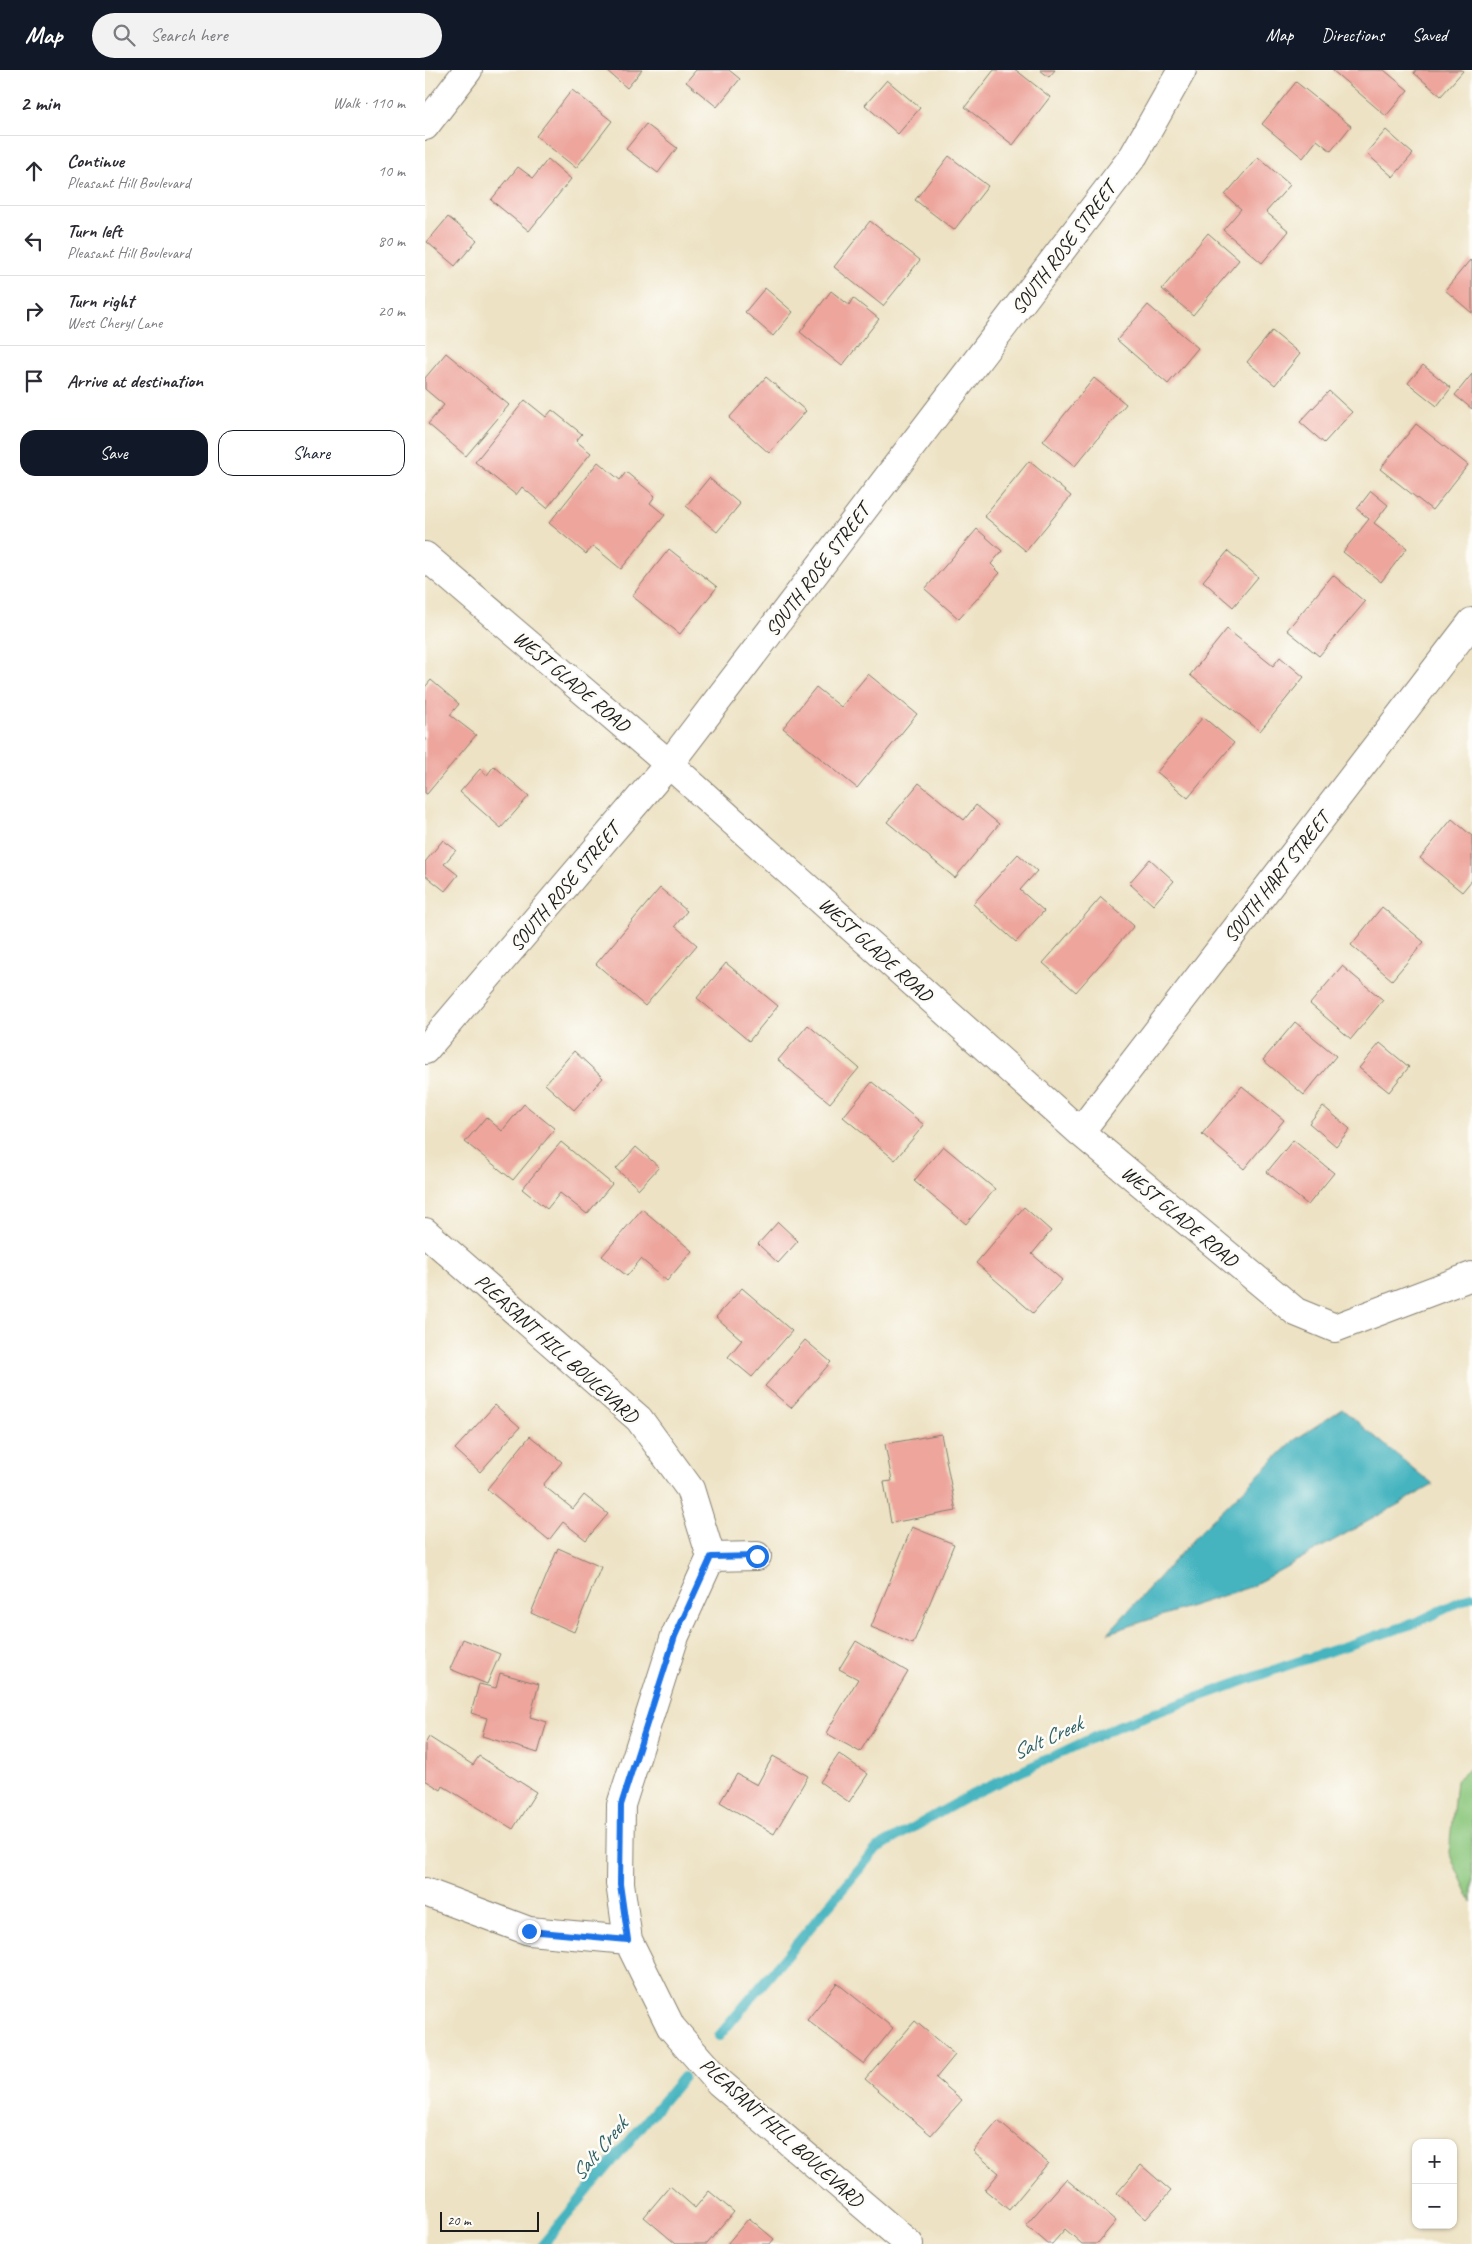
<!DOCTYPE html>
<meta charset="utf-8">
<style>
:root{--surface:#fff;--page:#f2f2f3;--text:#2b2b33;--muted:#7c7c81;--line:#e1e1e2;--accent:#111827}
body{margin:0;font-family:Caveat,sans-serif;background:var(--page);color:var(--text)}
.controls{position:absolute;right:15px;bottom:15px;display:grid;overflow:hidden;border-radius:10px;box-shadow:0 1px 4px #0004}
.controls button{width:45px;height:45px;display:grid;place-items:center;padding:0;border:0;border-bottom:1px solid var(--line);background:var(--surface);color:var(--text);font:25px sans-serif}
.scale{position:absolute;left:15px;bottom:12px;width:99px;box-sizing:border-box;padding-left:5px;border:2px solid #1c1c1c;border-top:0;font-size:14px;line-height:18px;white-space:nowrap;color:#1c1c1c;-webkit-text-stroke:4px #fdfcf7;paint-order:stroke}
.stop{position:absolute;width:15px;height:15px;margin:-11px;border:4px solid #1a73e8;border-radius:50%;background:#fff}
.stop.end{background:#1a73e8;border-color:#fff;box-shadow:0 1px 5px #0008}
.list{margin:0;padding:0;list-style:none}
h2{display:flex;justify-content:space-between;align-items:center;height:65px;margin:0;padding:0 20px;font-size:21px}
h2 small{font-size:16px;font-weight:400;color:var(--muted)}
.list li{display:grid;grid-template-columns:32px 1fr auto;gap:15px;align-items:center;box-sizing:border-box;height:70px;padding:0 20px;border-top:1px solid var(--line)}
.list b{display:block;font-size:19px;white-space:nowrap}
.list p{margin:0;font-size:16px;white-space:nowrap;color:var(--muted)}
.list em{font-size:16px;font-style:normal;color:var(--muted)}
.actions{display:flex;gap:10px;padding:15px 20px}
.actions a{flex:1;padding:11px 0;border:1px solid var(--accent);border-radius:15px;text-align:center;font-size:18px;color:var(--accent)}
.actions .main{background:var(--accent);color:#fff}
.icon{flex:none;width:28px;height:28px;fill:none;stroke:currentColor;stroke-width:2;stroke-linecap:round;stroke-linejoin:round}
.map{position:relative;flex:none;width:1047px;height:2174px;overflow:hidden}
header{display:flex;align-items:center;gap:30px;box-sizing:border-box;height:70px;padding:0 25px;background:var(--accent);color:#fff}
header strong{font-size:24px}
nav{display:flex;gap:28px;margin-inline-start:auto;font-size:18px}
.search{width:350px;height:45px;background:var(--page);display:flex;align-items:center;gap:12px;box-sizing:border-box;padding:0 18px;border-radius:28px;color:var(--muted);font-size:19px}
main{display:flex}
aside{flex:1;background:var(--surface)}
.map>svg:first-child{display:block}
.green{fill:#8bc77d;stroke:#54724c}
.water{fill:#45b4bf;stroke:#30686e}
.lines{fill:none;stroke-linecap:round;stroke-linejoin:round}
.stream{stroke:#45b4bf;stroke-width:10}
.building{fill:#eda59c}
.minor-casing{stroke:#847f70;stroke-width:30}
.minor{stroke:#fff;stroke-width:28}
.route{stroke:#1a73e8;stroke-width:6}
.labels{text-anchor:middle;stroke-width:5;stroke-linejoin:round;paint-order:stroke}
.street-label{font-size:20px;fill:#1c1c1c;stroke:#fdfcf7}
.water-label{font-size:21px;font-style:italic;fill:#2e6065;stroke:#fdfcf7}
</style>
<header>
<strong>Map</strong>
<div class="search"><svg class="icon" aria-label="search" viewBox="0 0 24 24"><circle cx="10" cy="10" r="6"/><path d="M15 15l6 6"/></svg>Search here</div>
<nav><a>Map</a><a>Directions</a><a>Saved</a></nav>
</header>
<main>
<aside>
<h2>2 min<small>Walk · 110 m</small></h2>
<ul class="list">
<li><svg class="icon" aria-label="ahead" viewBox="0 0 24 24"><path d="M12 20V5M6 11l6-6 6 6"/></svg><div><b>Continue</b><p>Pleasant Hill Boulevard</p></div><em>10 m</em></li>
<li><svg class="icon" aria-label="left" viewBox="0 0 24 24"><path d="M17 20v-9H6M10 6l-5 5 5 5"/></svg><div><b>Turn left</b><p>Pleasant Hill Boulevard</p></div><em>80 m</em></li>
<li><svg class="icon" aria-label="right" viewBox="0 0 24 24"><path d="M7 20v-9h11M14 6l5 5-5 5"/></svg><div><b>Turn right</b><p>West Cheryl Lane</p></div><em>20 m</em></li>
<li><svg class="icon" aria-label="arrive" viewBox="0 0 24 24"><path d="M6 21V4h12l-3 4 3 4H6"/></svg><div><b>Arrive at destination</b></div></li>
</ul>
<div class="actions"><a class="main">Save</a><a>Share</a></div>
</aside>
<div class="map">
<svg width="1047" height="2174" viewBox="0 0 1047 2174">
<rect width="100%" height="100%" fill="#fdfcf7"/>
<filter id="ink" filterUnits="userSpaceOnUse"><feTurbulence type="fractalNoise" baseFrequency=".02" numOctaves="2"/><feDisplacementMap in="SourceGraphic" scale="10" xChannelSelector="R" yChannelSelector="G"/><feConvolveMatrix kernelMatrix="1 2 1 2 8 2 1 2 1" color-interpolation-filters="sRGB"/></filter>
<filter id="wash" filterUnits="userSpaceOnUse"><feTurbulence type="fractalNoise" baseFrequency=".0096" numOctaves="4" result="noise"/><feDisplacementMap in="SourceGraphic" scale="20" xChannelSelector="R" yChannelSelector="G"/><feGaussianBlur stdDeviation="1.12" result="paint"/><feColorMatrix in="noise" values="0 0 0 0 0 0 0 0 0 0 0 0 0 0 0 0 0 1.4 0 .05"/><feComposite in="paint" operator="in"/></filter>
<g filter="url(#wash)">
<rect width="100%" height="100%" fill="#ede2c4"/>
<!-- green -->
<path class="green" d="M1047,1696V1833L1024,1783L1031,1710Z"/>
<!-- water -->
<path class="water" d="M917,1339L1008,1415L825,1517L683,1563L774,1463L868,1371Z"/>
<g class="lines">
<!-- stream -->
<path class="stream" d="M294,1966L452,1778L546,1725L693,1656L863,1595L990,1553L1047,1526
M118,2174L258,2007"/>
</g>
<g id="blocks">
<!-- building -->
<path class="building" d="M181,0H217L202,18Z
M271,0H304L315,9L292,37L261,12Z
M569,0H591L625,27L588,75L540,37Z
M615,0H630L624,7Z
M907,0H959L983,20L961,46Z
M991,0H1036L1038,1L1016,26L989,3Z
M462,10L495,38L473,64L440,35Z
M871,12L926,56L906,81L892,70L878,88L837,54Z
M147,20L187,51L151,98L111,66Z
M221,54L252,78L233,103L201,79Z
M961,60L988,84L968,107L941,83Z
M524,86L563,116L529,160L490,130Z
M833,87L865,115L841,142L864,161L837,193L798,160L816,139L800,125Z
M123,89L146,109L104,161L66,130L93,97L108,108Z
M23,147L52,170L30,196L2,172Z
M445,151L495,190L458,236L409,197Z
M783,163L814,190L768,245L737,219Z
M1045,190L1047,192V243L1020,220Z
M340,218L368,242L348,266L320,242Z
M406,221L424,235L428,228L454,249L417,296L375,262Z
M723,235L773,278L743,314L692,270Z
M847,261L875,284L850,315L822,292Z
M21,283L84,335L41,386L3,354L19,335L0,319V308Z
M998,295L1026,318L1012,336L983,313Z
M1047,304V339L1030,325Z
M341,307L381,341L344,383L304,348Z
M669,308L701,334L650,396L618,371Z
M904,321L927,342L899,373L875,352Z
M100,330L121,347L127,340L157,364L151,371L166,383L122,438L97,417L91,425L50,392Z
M991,354L1043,395L1007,440L955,399Z
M604,391L646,426L601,481L559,446Z
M173,392L195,410L201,402L230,426L225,433L240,445L196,499L168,476L161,484L124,453Z
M284,408L315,434L292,462L261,436Z
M946,421L963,435L949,453L982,478L956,512L918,482L944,449L932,439Z
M552,459L577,481L566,494L575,503L534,549L500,519Z
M244,479L292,517L255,564L207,526Z
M803,481L833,507L808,537L778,511Z
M908,505L940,532L894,586L862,560Z
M802,559L848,596L855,587L879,607L835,661L765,605Z
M443,604L492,644L432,718L358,658L391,617L416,637Z
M6,610L34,634L25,645L51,665L2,724L0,723V617Z
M778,647L809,673L763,728L732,702Z
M69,696L104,726L76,758L35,722L55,699L62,705Z
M494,713L539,750L551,735L574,754L530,808L462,752Z
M1027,749L1047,766V810L1037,822L995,788Z
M18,770L31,780L19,794L33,805L20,821L0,805V792Z
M593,784L612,801L595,820L619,841L591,872L548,834Z
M725,789L749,811L728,835L704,813Z
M235,818L262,841L250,856L272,875L220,936L171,894Z
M676,827L709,856L651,922L618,893Z
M957,837L999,872L967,910L926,875Z
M301,893L353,936L324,971L272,928Z
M917,896L958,930L926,969L885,934Z
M870,952L911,986L879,1025L838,990Z
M383,955L434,998L405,1033L353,990Z
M955,973L984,997L964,1022L934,998Z
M149,981L178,1008L149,1040L120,1014Z
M447,1012L499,1055L470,1090L418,1047Z
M817,1016L859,1050L819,1099L777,1064Z
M99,1034L130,1059L88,1110L40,1072L61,1047L77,1061Z
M898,1036L925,1059L911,1076L884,1053Z
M868,1070L909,1103L883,1135L842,1102Z
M136,1072L187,1114L162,1144L135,1123L122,1139L97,1119Z
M518,1076L570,1119L541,1154L489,1111Z
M211,1077L234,1097L214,1119L191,1099Z
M599,1137L626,1161L607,1184L637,1210L608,1243L551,1193Z
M217,1139L267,1181L242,1211L216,1189L202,1206L177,1186Z
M353,1152L373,1171L353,1193L333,1174Z
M317,1218L367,1261L327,1307L303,1287L317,1270L291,1247Z
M380,1270L406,1292L366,1338L340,1316Z
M70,1335L95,1357L55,1402L30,1379Z
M516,1364L531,1441L466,1453L459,1412L467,1411L460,1374Z
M105,1366L137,1392L118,1415L148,1439L159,1425L183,1444L161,1470L138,1452L124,1470L62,1419Z
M487,1457L529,1474L488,1574L446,1557Z
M133,1478L176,1497L149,1562L106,1543Z
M38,1569L75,1584L62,1614L25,1599Z
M431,1571L483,1602L435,1682L401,1663L433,1609L414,1599Z
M75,1603L114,1614L105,1647L122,1652L113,1683L57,1666L62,1648L46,1643L54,1614L71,1618Z
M4,1667L48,1695L54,1686L111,1722L88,1759L18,1716L16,1720L0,1710V1674Z
M414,1684L443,1704L424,1732L395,1712Z
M348,1686L383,1706L349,1764L295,1732L312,1704L332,1715Z
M412,1913L468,1958L439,1994L382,1950Z
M490,1951L530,1985L511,2008L537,2030L506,2065L440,2009Z
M573,2051L623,2093L584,2140L560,2120L574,2103L548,2081Z
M716,2095L746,2121L721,2149L692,2123Z
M641,2109L691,2151L672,2174H657L640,2159L627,2174H623L601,2155Z
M245,2116L270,2138L284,2121L309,2142L282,2174H251L219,2147Z
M324,2148L349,2169L345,2174H302Z"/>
</g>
</g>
<g filter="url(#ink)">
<use href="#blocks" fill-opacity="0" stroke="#847f70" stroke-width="1"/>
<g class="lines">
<!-- minor casing -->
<g class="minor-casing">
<path id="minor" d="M0,56L43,0
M0,486L244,694L655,1062L871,1242L910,1258L1047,1206
M0,980L244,694L709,85L757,0
M655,1062L1047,552
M0,1162L214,1349L265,1419L286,1487L250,1566L196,1735L195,1813L203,1870L246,1957L294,2012L484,2174
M286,1487L332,1486
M0,1822L104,1861L203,1870"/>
</g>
<!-- minor -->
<use href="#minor" class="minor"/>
</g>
</g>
<g class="lines" filter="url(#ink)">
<!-- route -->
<path class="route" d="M104,1861L203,1870L195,1814L196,1735L250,1566L286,1487L332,1486"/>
</g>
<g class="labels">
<!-- street labels -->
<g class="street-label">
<text transform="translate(638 178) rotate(-53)" y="7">SOUTH ROSE STREET</text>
<text transform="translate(392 500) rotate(-53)" y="7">SOUTH ROSE STREET</text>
<text transform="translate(147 611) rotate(40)" y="7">WEST GLADE ROAD</text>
<text transform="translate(851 807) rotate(-52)" y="7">SOUTH HART STREET</text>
<text transform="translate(139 817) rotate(-50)" y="7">SOUTH ROSE STREET</text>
<text transform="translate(451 879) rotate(42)" y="7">WEST GLADE ROAD</text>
<text transform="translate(755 1146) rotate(40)" y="7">WEST GLADE ROAD</text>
<text transform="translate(132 1278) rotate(42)" y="7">PLEASANT HILL BOULEVARD</text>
<text transform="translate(357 2062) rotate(42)" y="7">PLEASANT HILL BOULEVARD</text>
</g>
<!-- water labels -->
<g class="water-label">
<text transform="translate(622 1668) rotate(-25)" y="7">Salt Creek</text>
<text transform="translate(174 2079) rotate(-50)" y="7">Salt Creek</text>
</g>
</g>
</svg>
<div class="controls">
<button>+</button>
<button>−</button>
</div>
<div class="scale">20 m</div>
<div class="stop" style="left:332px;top:1486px"></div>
<div class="stop end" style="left:104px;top:1861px"></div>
</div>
</main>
